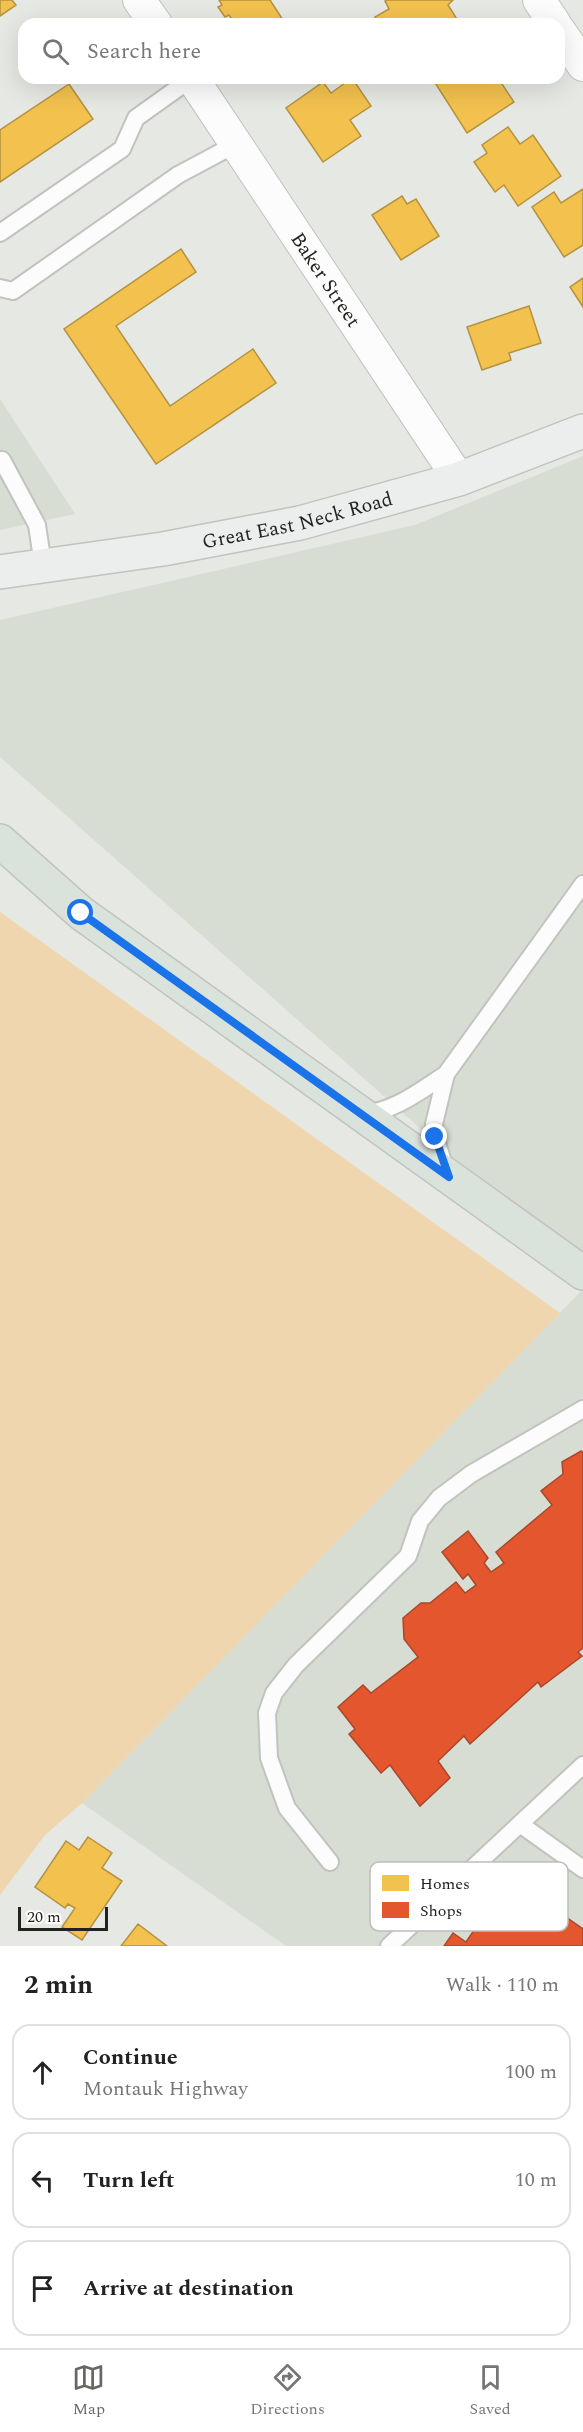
<!DOCTYPE html>
<meta charset="utf-8">
<style>
:root{--surface:#fff;--page:#f2f2f2;--text:#222;--muted:#767676;--line:#e0e0e0;--accent:#676864}
body{margin:0;font-family:Spectral,serif;background:var(--page);color:var(--text)}
.scale{position:absolute;left:18px;bottom:15px;width:90px;box-sizing:border-box;padding-left:6px;border:3px solid #22231f;border-top:0;font-size:16px;line-height:21px;white-space:nowrap;color:#22231f;-webkit-text-stroke:4px #fff;paint-order:stroke}
.stop{position:absolute;width:18px;height:18px;margin:-14px;border:4px solid #1a73e8;border-radius:50%;background:#fff}
.stop.end{background:#1a73e8;border-color:#fff;box-shadow:0 2px 6px #0008}
.list{margin:0;padding:0;list-style:none}
h2{display:flex;justify-content:space-between;align-items:center;height:78px;margin:0;padding:0 24px;font-size:26px}
h2 small{font-size:20px;font-weight:400;color:var(--muted)}
.list li{display:grid;grid-template-columns:39px 1fr auto;gap:18px;align-items:center;box-sizing:border-box;height:96px;margin:0 12px 12px;padding:0 12px;border:2px solid var(--line);border-radius:18px}
.list b{display:block;font-size:22px;white-space:nowrap}
.list p{margin:0;font-size:20px;white-space:nowrap;color:var(--muted)}
.list em{font-size:20px;font-style:normal;color:var(--muted)}
.icon{flex:none;width:33px;height:33px;fill:none;stroke:currentColor;stroke-width:2;stroke-linecap:round;stroke-linejoin:round}
.map{position:relative;flex:none;width:583px;height:1946px;overflow:hidden}
.search{position:absolute;background:var(--surface);box-shadow:0 6px 24px #0002;left:18px;right:18px;top:18px;height:66px;display:flex;align-items:center;gap:15px;box-sizing:border-box;padding:0 21px;border-radius:18px;color:var(--muted);font-size:22px}
.sheet{height:402px;background:var(--surface)}
nav{display:flex;justify-content:space-around;align-items:center;box-sizing:border-box;height:84px;border-top:2px solid var(--line);background:var(--surface);font-size:16px;color:var(--muted)}
nav a{display:grid;justify-items:center;gap:3px}
nav .on{color:var(--accent)}
.map>svg:first-child{display:block}
.built{fill:#d7ddd2}
.green{fill:#f0d6ae}
.homes{fill:#f2c14e;stroke:#b49240;stroke-width:1.5}
.shops{fill:#e4572e;stroke:#aa472a;stroke-width:1.5}
.lines{fill:none;stroke-linecap:round;stroke-linejoin:round}
.service-casing{stroke:#c1c3bf;stroke-width:20}
.minor-casing{stroke:#c1c3bf;stroke-width:34}
.secondary-casing{stroke:#c1c3bf;stroke-width:36}
.primary-casing{stroke:#c2c3bf;stroke-width:36}
.service{stroke:#fbfcfb;stroke-width:16}
.minor{stroke:#fbfcfb;stroke-width:32}
.secondary{stroke:#ebeeec;stroke-width:33}
.primary{stroke:#dae2dc;stroke-width:33}
.route{stroke:#1a73e8;stroke-width:8}
.labels{text-anchor:middle;stroke-width:6;stroke-linejoin:round;paint-order:stroke}
.street-label{font-size:20px;fill:#22231f;stroke:#fff}
.key{fill:#fff;stroke:#bdbdbc;stroke-width:1.5}
.key-label{font-size:16px;fill:#22231f}
</style>
<div class="map">
<svg width="583" height="1946" viewBox="0 0 583 1946">
<rect width="100%" height="100%" fill="#e6e8e3"/>
<!-- built -->
<path class="built" d="M0,399L75,514L0,530Z
M583,456V1272L0,757V620L415,525Z
M583,1289V1946H286L82,1803Z"/>
<!-- green -->
<path class="green" d="M0,912L560,1313L82,1803L45,1835L0,1895Z"/>
<!-- homes -->
<path class="homes" d="M0,0H12L16,5L0,16Z
M219,0H270L283,20L277,24H235L229,15L225,17L218,7L222,5Z
M387,0H453L448,5L460,24H379L375,17L389,9L385,1Z
M352,78L371,106L350,120L361,136L323,162L286,108L323,82L331,93Z
M432,78H498L514,102L467,133Z
M69,84L93,119L0,182V130Z
M508,127L520,144L533,135L561,176L518,206L504,185L495,192L474,162L487,153L482,145Z
M583,189V245L564,257L532,207L554,192L561,203Z
M402,196L407,204L416,199L439,236L401,260L372,215Z
M181,249L196,272L116,326L170,406L253,349L276,383L156,464L64,329Z
M583,278V307L570,287Z
M529,306L541,343L509,353L511,360L482,370L467,327Z
M88,1837L112,1853L102,1868L122,1881L82,1940L62,1927L75,1908L68,1904L65,1908L35,1887L66,1841L79,1850Z
M138,1924L167,1946H121Z"/>
<!-- shops -->
<path class="shops" d="M581,1451L583,1452V1648L578,1652L582,1656L541,1687L538,1682L470,1744L464,1736L438,1761L450,1778L420,1806L390,1765L381,1773L349,1734L355,1729L338,1707L363,1685L371,1693L418,1657L404,1639L403,1618L421,1603H430L456,1582L465,1593L476,1585L468,1574L463,1579L442,1552L468,1531L488,1558L484,1563L491,1572L504,1563L496,1552L552,1505L541,1491L563,1474L562,1462Z
M510,1878L583,1929V1946H444L453,1933L466,1942Z"/>
<g class="lines">
<!-- service casing -->
<g class="service-casing">
<path id="service" d="M0,233L122,149L136,118L192,78
M0,288L13,291L178,175L236,144
M2,460L37,525L43,565
M361,1114C394,1112 420,1091 446,1074
M446,1171L435,1137L434,1124L446,1074L583,884
M520,1824L583,1869
M330,1862L287,1808L269,1758L267,1713L274,1693L296,1665L408,1556L420,1521L439,1498L471,1474L583,1409
M389,1946L583,1765"/>
</g>
<!-- minor casing -->
<g class="minor-casing">
<g id="minor">
<path d="M139,0L156,24"/>
<path d="M539,0L555,24"/>
<path d="M559,30L583,65"/>
<path id="s1" d="M192,78L459,479"/>
</g>
</g>
<!-- secondary casing -->
<g class="secondary-casing">
<g id="secondary">
<path id="s2" d="M0,572L163,549L300,523L459,479L583,431"/>
</g>
</g>
<!-- primary casing -->
<g class="primary-casing">
<path id="primary" d="M0,841L81,913L583,1273"/>
</g>
<!-- service -->
<use href="#service" class="service"/>
<!-- minor -->
<use href="#minor" class="minor"/>
<!-- secondary -->
<use href="#secondary" class="secondary"/>
<!-- primary -->
<use href="#primary" class="primary"/>
</g>
<g class="lines">
<!-- route -->
<path class="route" d="M81,913L449,1177L435,1137"/>
</g>
<g class="labels">
<!-- street labels -->
<g class="street-label">
<text dy="7" stroke="none"><textPath href="#s1" startOffset="242">Baker Street</textPath></text>
<text dy="7" stroke="none"><textPath href="#s2" startOffset="302">Great East Neck Road</textPath></text>
</g>
</g>
<!-- legend -->
<rect x="370" y="1862" width="198" height="69" rx="9" class="key"/>
<rect x="382" y="1875" width="27" height="16" fill="#f2c14e"/>
<rect x="382" y="1902" width="27" height="16" fill="#e4572e"/>
<g class="key-label">
<text x="420" y="1889">Homes</text>
<text x="420" y="1916">Shops</text>
</g>
</svg>
<div class="scale">20 m</div>
<div class="stop" style="left:81px;top:913px"></div>
<div class="stop end" style="left:435px;top:1137px"></div>
<div class="search"><svg class="icon" aria-label="search" viewBox="0 0 24 24"><circle cx="10" cy="10" r="6"/><path d="M15 15l6 6"/></svg>Search here</div>
</div>
<section class="sheet">
<h2>2 min<small>Walk · 110 m</small></h2>
<ul class="list">
<li><svg class="icon" aria-label="ahead" viewBox="0 0 24 24"><path d="M12 20V5M6 11l6-6 6 6"/></svg><div><b>Continue</b><p>Montauk Highway</p></div><em>100 m</em></li>
<li><svg class="icon" aria-label="left" viewBox="0 0 24 24"><path d="M17 20v-9H6M10 6l-5 5 5 5"/></svg><div><b>Turn left</b></div><em>10 m</em></li>
<li><svg class="icon" aria-label="arrive" viewBox="0 0 24 24"><path d="M6 21V4h12l-3 4 3 4H6"/></svg><div><b>Arrive at destination</b></div></li>
</ul>
</section>
<nav>
<a class="on"><svg class="icon" aria-label="map" viewBox="0 0 24 24"><path d="M3 6l6-2 6 2 6-2v14l-6 2-6-2-6 2zM9 4v14M15 6v14"/></svg>Map</a>
<a><svg class="icon" aria-label="directions" viewBox="0 0 24 24"><path d="M12 3l9 9-9 9-9-9zM9 14v-3h6M13 9l2 2-2 2"/></svg>Directions</a>
<a><svg class="icon" aria-label="saved" viewBox="0 0 24 24"><path d="M7 4h10v16l-5-4-5 4z"/></svg>Saved</a>
</nav>
